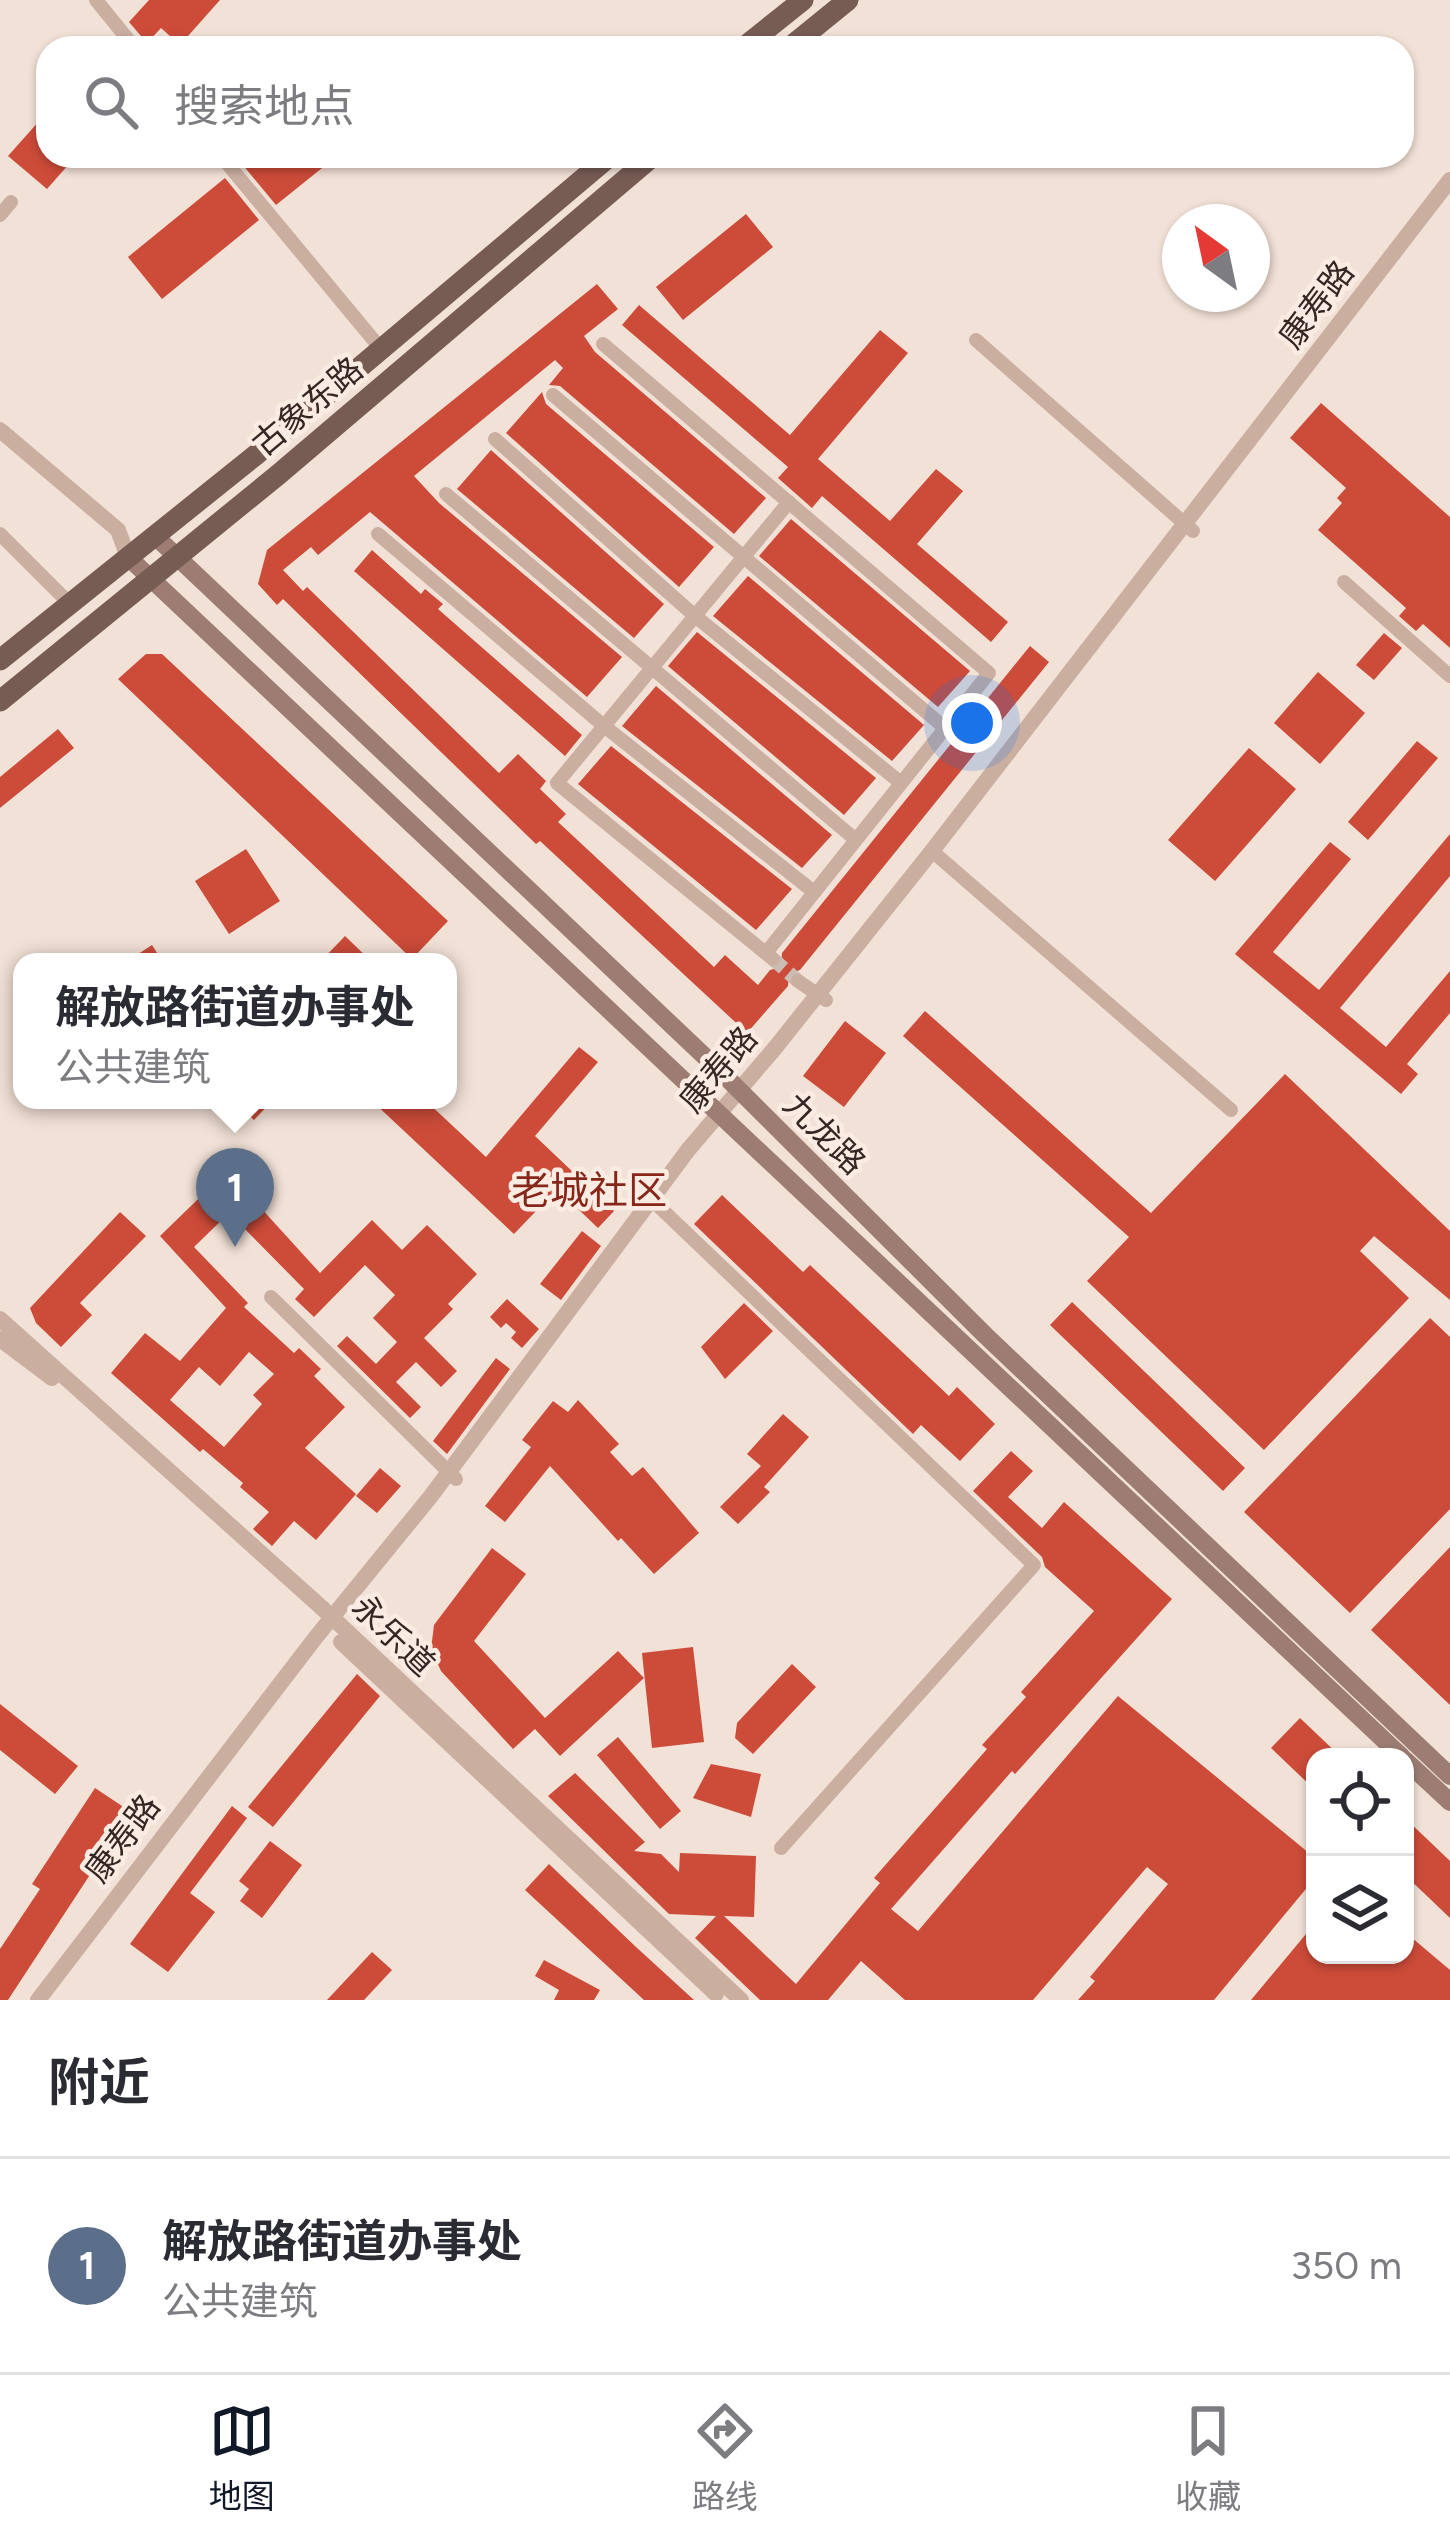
<!DOCTYPE html>
<html lang="zh">
<meta charset="utf-8">
<style>
:root{--surface:#fff;--page:#f7f7f7;--text:#2b2b33;--muted:#7c7c81;--line:#e1e1e2;--accent:#111827}
body{margin:0;font-family:Figtree,"Noto Sans SC",sans-serif;background:var(--page);color:var(--text)}
.controls{position:absolute;right:36px;bottom:36px;display:grid;overflow:hidden;border-radius:24px;box-shadow:0 3px 9px #0004}
.controls button{width:108px;height:108px;display:grid;place-items:center;padding:0;border:0;border-bottom:3px solid var(--line);background:var(--surface);color:var(--text);font:60px sans-serif}
.compass{position:absolute;left:1162px;top:204px;width:108px;height:108px;border-radius:50%;background:var(--surface);box-shadow:0 3px 9px #0004;rotate:327deg}
.you{position:absolute;left:972px;top:723px;width:42px;height:42px;margin:-30px;border:9px solid #fff;border-radius:50%;background:#1a73e8;box-shadow:0 0 0 18px #1a73e833}
.badge{display:grid;place-items:center;width:78px;height:78px;border-radius:50%;background:var(--accent);color:#fff;font-size:39px;font-weight:700}
.pin{position:absolute;translate:-50% -99px;filter:drop-shadow(0 3px 6px #0008)}
.pin::after{content:'';position:absolute;top:63px;width:42px;height:36px;background:inherit;clip-path:polygon(0 0,100% 0,50% 100%)}
.popup{position:absolute;left:13px;top:953px;width:444px;height:156px;box-sizing:border-box;display:grid;place-content:center;border-radius:24px;background:var(--surface);filter:drop-shadow(0 3px 9px #0005);font-size:39px;white-space:nowrap;color:var(--muted)}
.popup b{font-size:45px;color:var(--text)}
.popup::after{content:'';position:absolute;left:50%;top:100%;margin-left:-24px;border:24px solid transparent;border-top-color:var(--surface)}
.list{margin:0;padding:0;list-style:none}
h2{display:flex;justify-content:space-between;align-items:center;height:156px;margin:0;padding:0 48px;font-size:51px}
h2 small{font-size:39px;font-weight:400;color:var(--muted)}
.list li{display:grid;grid-template-columns:78px 1fr auto;gap:36px;align-items:center;box-sizing:border-box;height:216px;padding:0 48px;border-top:3px solid var(--line)}
.list b{display:block;font-size:45px;white-space:nowrap}
.list p{margin:0;font-size:39px;white-space:nowrap;color:var(--muted)}
.list em{font-size:39px;font-style:normal;color:var(--muted)}
.icon{flex:none;width:66px;height:66px;fill:none;stroke:currentColor;stroke-width:2;stroke-linecap:round;stroke-linejoin:round}
.map{position:relative;flex:none;width:1450px;height:2000px;overflow:hidden}
.search{position:absolute;background:var(--surface);box-shadow:0 3px 9px #0004;left:36px;right:36px;top:36px;height:132px;display:flex;align-items:center;gap:30px;box-sizing:border-box;padding:0 42px;border-radius:36px;color:var(--muted);font-size:45px}
.sheet{height:372px;background:var(--surface)}
nav{display:flex;justify-content:space-around;align-items:center;box-sizing:border-box;height:168px;border-top:3px solid var(--line);background:var(--surface);font-size:33px;color:var(--muted)}
nav a{display:grid;justify-items:center;gap:6px}
nav .on{color:var(--accent)}
.map>svg:first-child{display:block}
.building{fill:#cc4b39;fill-rule:evenodd}
.lines{fill:none;stroke-linecap:round;stroke-linejoin:round}
.minor-tunnel{stroke:#ccbcb2;stroke-width:14;stroke-dasharray:14 7;stroke-linecap:butt}
.minor{stroke:#caafa1;stroke-width:14}
.tertiary{stroke:#caafa1;stroke-width:16}
.secondary{stroke:#9d7d73;stroke-width:18}
.primary{stroke:#775c54;stroke-width:21}
.labels{text-anchor:middle;stroke-width:9;stroke-linejoin:round;paint-order:stroke}
.street-label{font-size:33px;fill:#342724;stroke:#faece2}
.quarter-label{font-size:39px;fill:#87271a;stroke:#faece2}
</style>
<div class="map">
<svg width="1450" height="2000" viewBox="0 0 1450 2000">
<rect width="100%" height="100%" fill="#f2e1d6"/>
<!-- building -->
<path class="building" d="M149,0H220L180,45L161,28L147,43L129,22Z
M48,111V156H76L47,189L8,156Z
M252,156H337L276,205L242,164Z
M225,178L259,220L162,299L128,257Z
M746,214L773,247L683,320L656,287Z
M597,284L618,309L584,336L595,352L766,498L734,534L560,386L549,385L563,368L555,360L414,476L439,503L622,657L587,697L370,512L318,555L311,547L283,570L303,591L307,587L499,773L518,754L546,781L540,789L566,814L558,822L714,967L725,955L758,985L770,970L781,967L782,953L1030,646L1049,662L800,970L789,974L788,986L747,1033L540,841L536,844L283,599L277,605L258,584L267,550Z
M639,305L790,435L880,330L908,353L818,459L890,521L936,469L963,491L917,544L1008,622L991,642L822,496L812,508L778,478L788,467L622,325Z
M542,392L546,404L714,547L679,587L506,433Z
M1321,403L1450,517V648L1423,624L1416,631L1399,616L1406,608L1318,530L1342,503L1337,498L1346,488L1290,438Z
M491,450L664,604L634,638L457,489Z
M791,519L970,671L938,707L759,556Z
M372,550L421,594L425,589L443,604L438,609L582,735L565,756L354,571Z
M748,576L924,725L892,761L713,616Z
M697,632L876,778L844,815L668,666Z
M1384,633L1402,648L1374,680L1356,665Z
M146,654H162L448,921L412,959L118,679Z
M1318,672L1365,713L1320,764L1274,723Z
M656,686L832,835L802,868L622,726Z
M58,729L74,748L0,808V777Z
M1417,741L1438,758L1368,840L1348,822Z
M611,746L792,889L756,930L578,784Z
M1249,748L1296,789L1215,881L1168,840Z
M1450,834V876L1340,1008L1386,1047L1450,971V1013L1407,1064L1418,1074L1401,1094L1235,954L1330,842L1351,859L1273,952L1319,990Z
M246,849L280,901L229,934L195,881Z
M345,936L372,962H320Z
M152,945L163,962H126Z
M925,1011L1151,1213L1285,1074L1450,1231V1300L1374,1236L1360,1251L1409,1298L1264,1450L1087,1281L1129,1237L903,1036Z
M845,1021L886,1053L844,1107L803,1076Z
M579,1047L598,1062L535,1136L614,1211L598,1228L557,1189L514,1234L371,1100H425L486,1157Z
M233,1100H273L254,1120Z
M227,1171L320,1273L372,1220L402,1250L427,1225L477,1274L448,1304L453,1309L424,1338L457,1371L441,1387L416,1362L396,1382L421,1407L410,1418L337,1346L347,1336L376,1364L397,1342L373,1318L395,1295L365,1265L314,1317L295,1299L304,1289L229,1213L194,1247L248,1303L244,1307L294,1353L299,1348L321,1369L314,1376L345,1407L305,1448L356,1494L316,1540L294,1521L272,1546L253,1529L269,1512L240,1487L243,1483L203,1449L200,1452L111,1373L145,1333L180,1361L226,1308L160,1236ZM249,1352L274,1374L253,1395L262,1404L224,1447L170,1400L199,1367L220,1386Z
M722,1195L803,1272L810,1265L949,1396L957,1387L995,1424L960,1461L921,1425L913,1434L694,1224Z
M120,1212L146,1236L80,1303L92,1315L61,1347L36,1323L30,1308Z
M582,1231L601,1246L561,1300L540,1284Z
M507,1299L539,1329L522,1348L511,1338L516,1332L506,1323L501,1328L490,1317Z
M1072,1302L1245,1468L1223,1491L1050,1325Z
M744,1303L773,1331L725,1379L701,1347Z
M1430,1318L1450,1337V1509L1350,1613L1244,1512Z
M496,1358L510,1369L447,1454L433,1441Z
M578,1400L619,1444L610,1452L632,1476L643,1467L699,1533L654,1574L621,1538L618,1541L550,1466L505,1522L485,1506L531,1447L522,1440L553,1401L568,1412Z
M783,1414L809,1437L764,1487L770,1492L738,1524L720,1507L761,1466L747,1454Z
M1011,1451L1033,1471L1008,1497L1042,1528L1064,1502L1172,1599L1015,1774L1012,1771L891,1909L918,1931L1118,1696L1315,1858V1878L1214,2000H1078L1095,1981L1090,1977L1168,1884L1147,1867L1033,2000H905L861,1961L828,2000H760L695,1938L716,1916L669,1914L548,1796L575,1773L645,1842L634,1851L661,1854L679,1872L680,1853L756,1856L754,1917L724,1916L796,1984L880,1883L874,1878L987,1749L982,1745L1026,1697L1021,1692L1094,1611L1045,1567L1042,1557L973,1491Z
M380,1468L401,1486L377,1513L356,1496Z
M1450,1547V1705L1371,1630Z
M492,1548L526,1574L474,1641L545,1718L618,1651L644,1678L560,1756L535,1729L513,1749L441,1671L431,1649L434,1625Z
M693,1647L704,1742L652,1748L642,1653Z
M792,1664L816,1687L753,1754L735,1738L737,1723Z
M357,1674L380,1696L273,1827L248,1807Z
M0,1704L78,1766L55,1794L0,1750Z
M1300,1718L1341,1757H1315V1790L1271,1748Z
M618,1737L681,1811L660,1829L597,1755Z
M711,1764L761,1774L751,1817L693,1798Z
M95,1788L131,1812L8,2000H0V1949L40,1889L32,1884Z
M232,1806L247,1818L190,1893L215,1912L168,1972L130,1944Z
M1405,1818L1450,1861V1918L1405,1875Z
M270,1841L302,1865L262,1918L240,1901L249,1889L239,1881Z
M549,1864L636,1947L694,2000H644L525,1890Z
M1405,1932L1450,1970V2000H1251L1306,1934L1315,1941V1955H1405Z
M372,1952L392,1970L364,2000H327Z
M544,1960L600,1990L594,2000H554L559,1990L535,1976Z"/>
<g class="lines">
<!-- minor-tunnel -->
<path class="minor-tunnel" d="M773,959L798,981"/>
<!-- minor -->
<path class="minor" d="M96,0L135,48
M221,156L381,349
M0,215L11,202
M976,340L1193,531
M603,344L989,673L766,953
M553,395L945,728
M495,439L695,616L901,783
M446,494L856,840
M0,534L70,604
M378,534L604,726L814,892
M1344,582L1450,676
M932,851L1231,1110
M773,959L557,783L789,502
M798,981L826,1000
M651,1199L1034,1565L781,1848
M271,1297L456,1479"/>
<!-- tertiary -->
<path class="tertiary" d="M0,430L118,530L128,557
M0,1319L321,1607L741,2000
M0,1339L52,1378
M341,1642L716,1994
M38,2000L316,1637L431,1496L688,1150L775,1048L932,851L1450,180"/>
<!-- secondary -->
<path class="secondary" d="M155,536L719,1070L985,1335L1450,1776
M128,557L1402,1757
M1405,1760L1450,1802"/>
<!-- primary -->
<path class="primary" d="M743,48L803,0
M789,48L848,0
M0,660L257,454L610,156
M0,701L279,474L653,156"/>
</g>
<g class="labels">
<!-- street labels -->
<g class="street-label">
<text transform="translate(1316 304) rotate(-53)" y="12">康寿路</text>
<text transform="translate(307 406) rotate(-40)" y="12">古象东路</text>
<text transform="translate(718 1069) rotate(-50)" y="12">康寿路</text>
<text transform="translate(825 1133) rotate(45)" y="12">九龙路</text>
<text transform="translate(394 1635) rotate(44)" y="12">永乐道</text>
<text transform="translate(122 1838) rotate(-53)" y="12">康寿路</text>
</g>
<!-- quarter labels -->
<g class="quarter-label">
<text x="589" y="1204">老城社区</text>
</g>
</g>
</svg>
<div class="controls">
<button><svg class="icon" aria-label="locate" viewBox="0 0 24 24"><circle cx="12" cy="12" r="6"/><path d="M12 2v4M12 18v4M2 12h4M18 12h4"/></svg></button>
<button><svg class="icon" aria-label="layers" viewBox="0 0 24 24"><path d="M12 4l9 5-9 5-9-5zM3 14l9 5 9-5"/></svg></button>
</div>
<svg class="compass" viewBox="-18 -18 36 36"><path d="M0-13l5 13h-10z" fill="#e53935"/><path d="M0 13l5-13h-10z" fill="#7c7c81"/></svg>
<div class="you"></div>
<div class="pin badge" style="left:235px;top:1247px;background:#5c6f8a">1</div>
<div class="popup"><b>解放路街道办事处</b>公共建筑</div>
<div class="search"><svg class="icon" aria-label="search" viewBox="0 0 24 24"><circle cx="10" cy="10" r="6"/><path d="M15 15l6 6"/></svg>搜索地点</div>
</div>
<section class="sheet">
<h2>附近<small></small></h2>
<ul class="list">
<li><span class="badge" style="background:#5c6f8a">1</span><div><b>解放路街道办事处</b><p>公共建筑</p></div><em>350 m</em></li>
</ul>
</section>
<nav>
<a class="on"><svg class="icon" aria-label="map" viewBox="0 0 24 24"><path d="M3 6l6-2 6 2 6-2v14l-6 2-6-2-6 2zM9 4v14M15 6v14"/></svg>地图</a>
<a><svg class="icon" aria-label="directions" viewBox="0 0 24 24"><path d="M12 3l9 9-9 9-9-9zM9 14v-3h6M13 9l2 2-2 2"/></svg>路线</a>
<a><svg class="icon" aria-label="saved" viewBox="0 0 24 24"><path d="M7 4h10v16l-5-4-5 4z"/></svg>收藏</a>
</nav>
